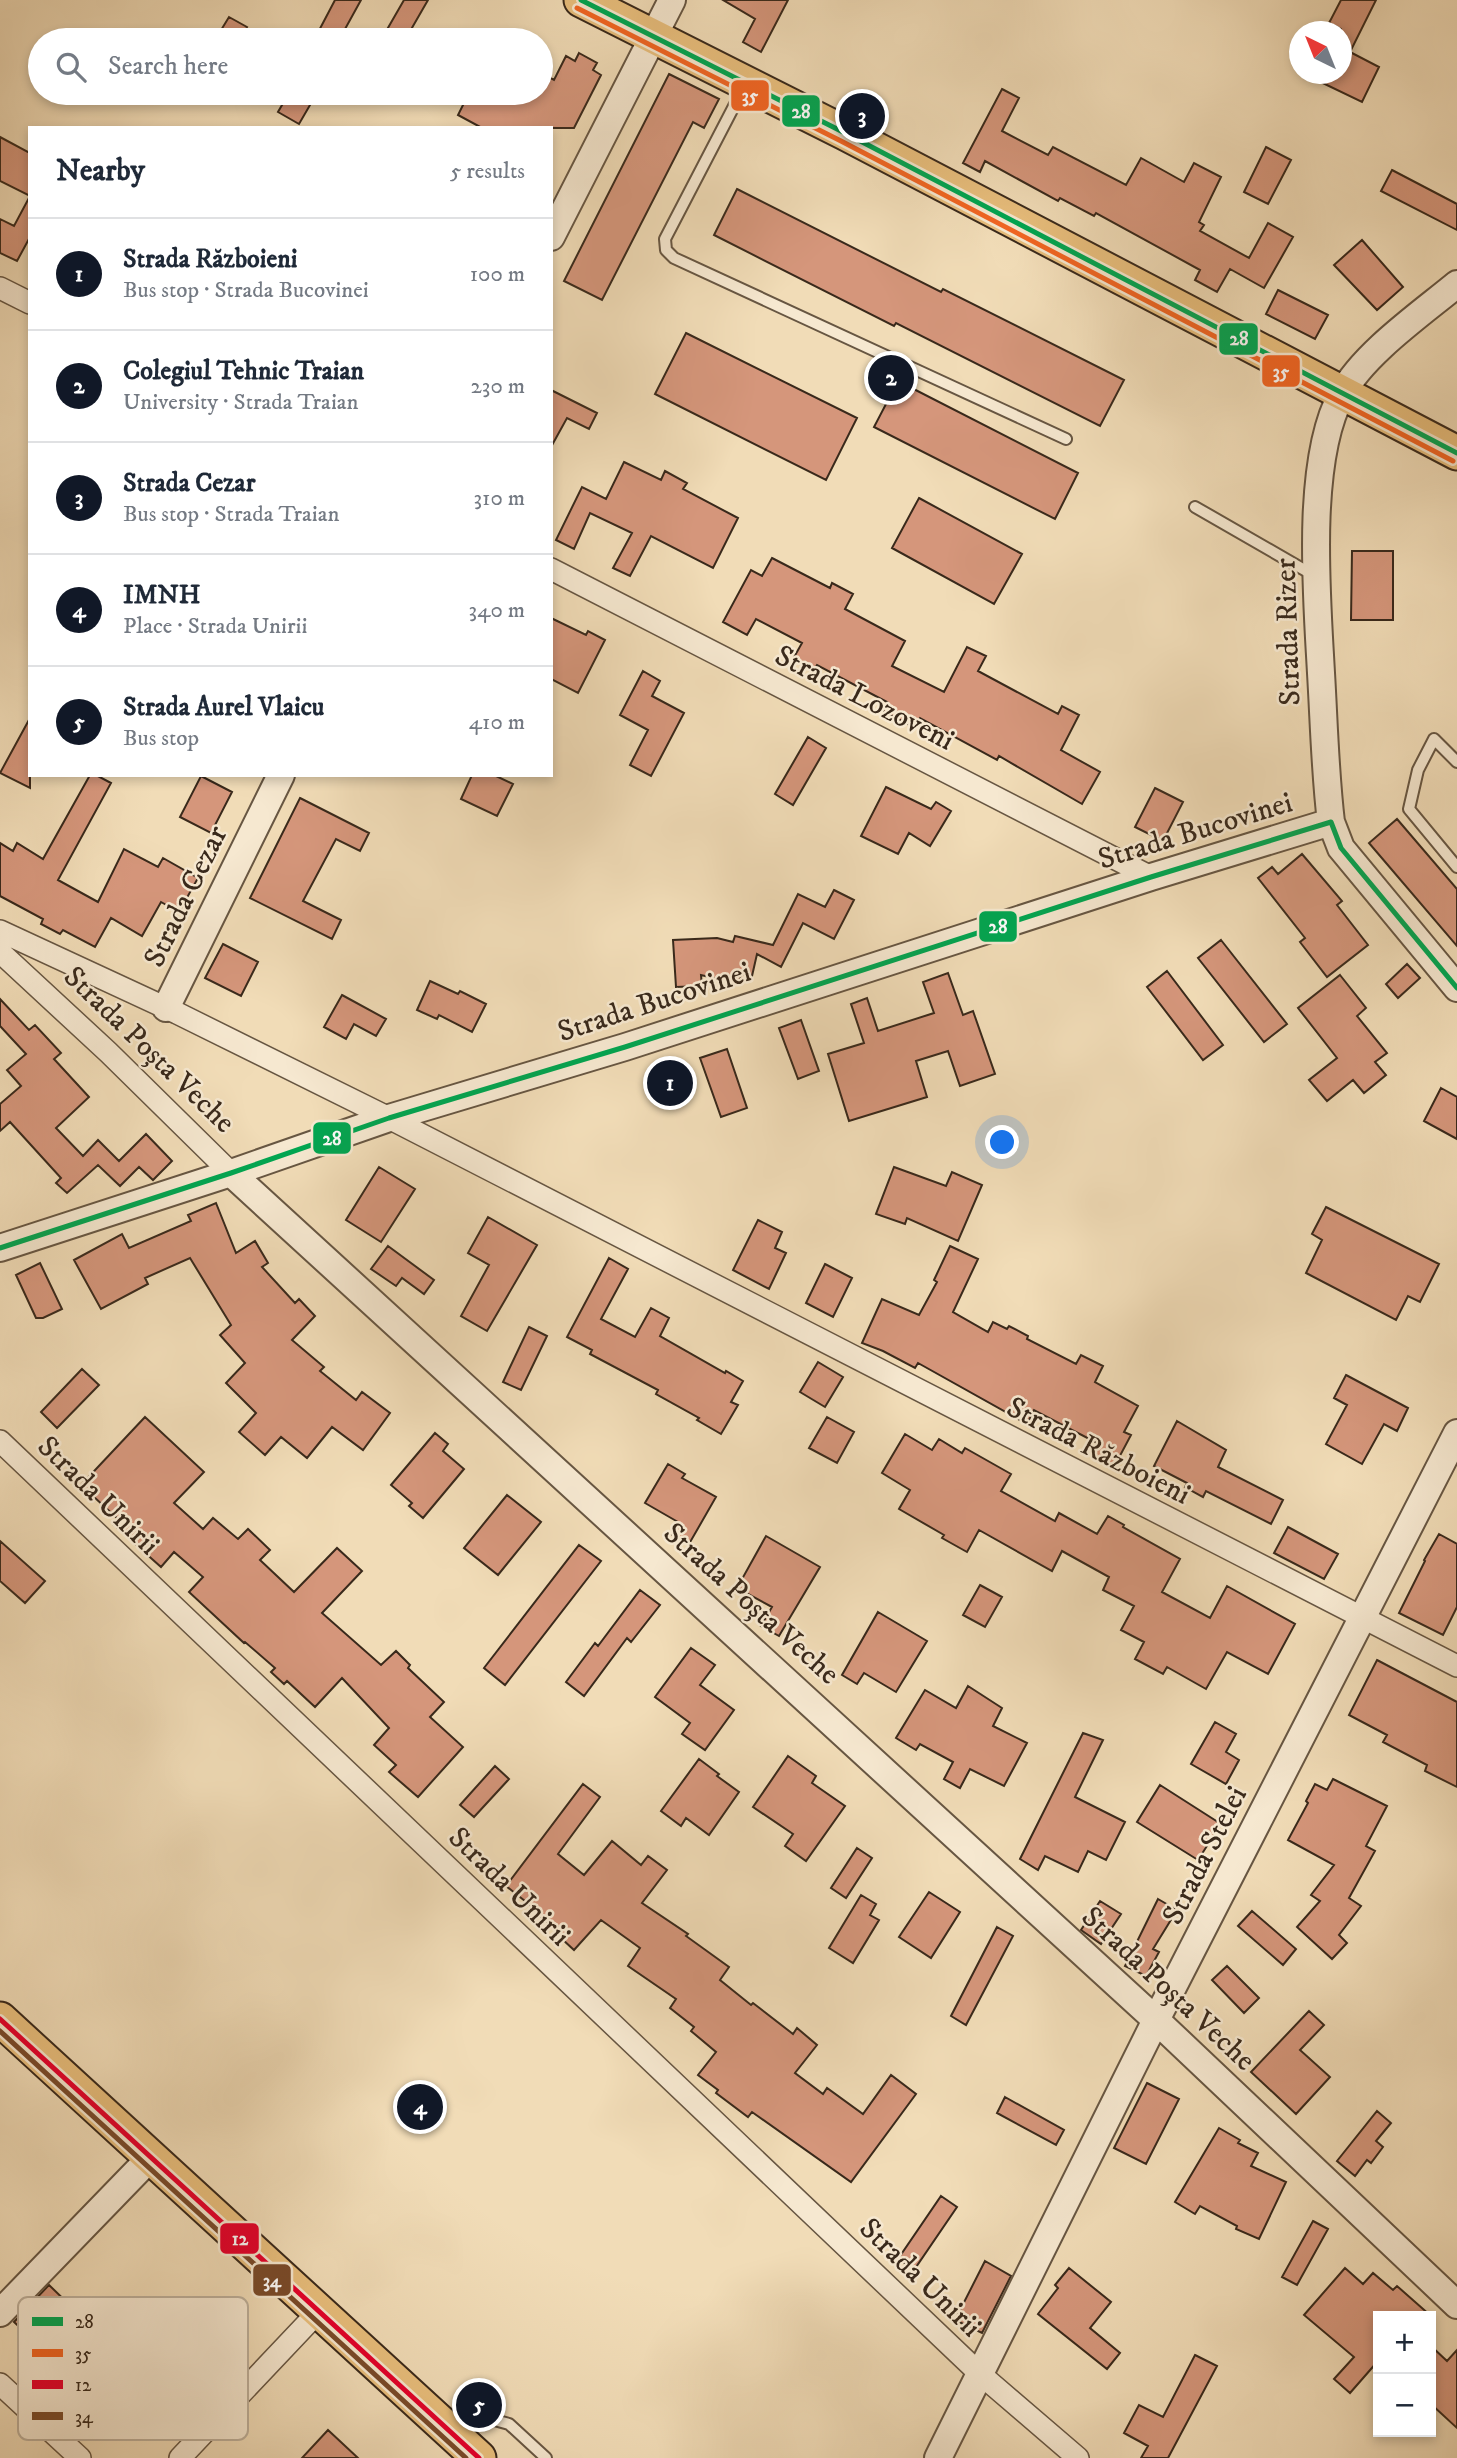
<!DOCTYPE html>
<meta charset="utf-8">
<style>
:root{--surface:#fff;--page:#f2f2f3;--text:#1f2937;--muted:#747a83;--line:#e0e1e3;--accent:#111827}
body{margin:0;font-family:"IM FELL DW Pica",serif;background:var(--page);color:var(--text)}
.controls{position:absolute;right:21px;bottom:21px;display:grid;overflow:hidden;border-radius:0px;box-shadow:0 4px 10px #0003}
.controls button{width:63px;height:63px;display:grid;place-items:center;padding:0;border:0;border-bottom:2px solid var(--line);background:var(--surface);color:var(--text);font:35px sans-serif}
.compass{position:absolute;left:1289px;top:21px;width:63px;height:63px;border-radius:50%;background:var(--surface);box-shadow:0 4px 10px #0003;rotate:317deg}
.you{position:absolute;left:1003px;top:1143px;width:24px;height:24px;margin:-18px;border:5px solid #fff;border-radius:50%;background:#1a73e8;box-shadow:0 0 0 10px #1a73e833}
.badge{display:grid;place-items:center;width:46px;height:46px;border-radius:50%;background:var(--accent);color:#fff;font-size:23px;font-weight:700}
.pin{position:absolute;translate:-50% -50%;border:4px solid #fff;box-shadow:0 2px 7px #0006}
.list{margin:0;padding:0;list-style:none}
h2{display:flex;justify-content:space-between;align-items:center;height:91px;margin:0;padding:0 28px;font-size:30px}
h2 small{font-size:23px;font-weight:400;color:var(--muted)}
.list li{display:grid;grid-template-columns:46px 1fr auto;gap:21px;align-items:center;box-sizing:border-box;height:112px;padding:0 28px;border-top:2px solid var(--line)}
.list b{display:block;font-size:26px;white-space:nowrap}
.list p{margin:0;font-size:23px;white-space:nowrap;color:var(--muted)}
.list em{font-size:23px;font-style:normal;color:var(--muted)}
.icon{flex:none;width:38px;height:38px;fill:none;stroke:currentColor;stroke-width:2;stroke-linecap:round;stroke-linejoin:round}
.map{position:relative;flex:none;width:1457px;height:2458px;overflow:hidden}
.search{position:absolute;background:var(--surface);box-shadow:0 4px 10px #0003;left:28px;top:28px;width:525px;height:77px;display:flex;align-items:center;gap:18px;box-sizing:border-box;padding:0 24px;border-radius:38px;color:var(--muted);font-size:26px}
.panel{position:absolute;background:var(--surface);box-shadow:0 4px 10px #0003;left:28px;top:126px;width:525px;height:651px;border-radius:0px}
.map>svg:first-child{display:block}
.building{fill:#d5967b;stroke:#39291b;stroke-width:2}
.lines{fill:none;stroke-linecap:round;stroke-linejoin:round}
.service-casing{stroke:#675642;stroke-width:14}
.minor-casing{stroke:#675642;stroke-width:24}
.tertiary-casing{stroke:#675642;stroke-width:30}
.primary-casing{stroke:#39291b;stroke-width:37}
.service{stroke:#f6e8d0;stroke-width:10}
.minor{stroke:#f6e8d0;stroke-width:21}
.tertiary{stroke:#f6e8d0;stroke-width:26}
.primary{stroke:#e8be7c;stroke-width:33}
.bus-1-casing{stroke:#f6e8d0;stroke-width:10}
.bus-2-casing{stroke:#f6e8d0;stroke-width:10}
.bus-3-casing{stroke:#f6e8d0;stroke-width:10}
.bus-4-casing{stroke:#f6e8d0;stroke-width:10}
.bus-1{stroke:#00a651;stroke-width:5}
.bus-2{stroke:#f26522;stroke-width:5}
.bus-3{stroke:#e4002b;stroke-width:5}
.bus-4{stroke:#7a4b2a;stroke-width:5}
.labels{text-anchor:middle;stroke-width:5;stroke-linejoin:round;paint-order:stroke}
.street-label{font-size:30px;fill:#39291b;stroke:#f6e8d0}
.key{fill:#f6e8d0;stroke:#bdaf9a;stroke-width:2}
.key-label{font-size:19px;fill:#39291b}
.line-badge{stroke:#f6e8d0;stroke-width:2.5}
.badge-label{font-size:19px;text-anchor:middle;font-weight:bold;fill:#fff}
</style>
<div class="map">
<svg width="1457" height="2458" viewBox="0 0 1457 2458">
<rect width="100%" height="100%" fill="#f1dcb7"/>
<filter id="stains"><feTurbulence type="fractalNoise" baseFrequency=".00286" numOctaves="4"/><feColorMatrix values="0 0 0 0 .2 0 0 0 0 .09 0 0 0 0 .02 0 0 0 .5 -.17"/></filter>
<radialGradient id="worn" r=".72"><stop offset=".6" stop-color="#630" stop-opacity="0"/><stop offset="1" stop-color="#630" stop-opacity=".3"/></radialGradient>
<!-- building -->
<path class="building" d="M335,0H361L339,40H314Z
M404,0H428L405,40H381Z
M723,0H788L761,52L743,42L755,19Z
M1341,0H1376L1350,52L1379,67L1362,102L1304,74H1341V29L1329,23Z
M229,17L247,27L239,40H215Z
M579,53L597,63L593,70L601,75L574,128H482L458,115L469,93H541V73L554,80L566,56L575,61Z
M669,74L719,99L704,128L693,122L602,300L564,281Z
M1002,89L1019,98L1002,131L1048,155L1053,147L1126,185L1141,158L1184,182L1194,163L1221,177L1199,222L1204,225L1200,231L1249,258L1268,223L1293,237L1264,288L1230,269L1217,292L1195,280L1200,270L1096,213L1094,216L1060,198L1058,201L985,161L980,172L963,163Z
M289,93H317L299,124L278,112Z
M0,137L30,153V196L0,181Z
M1266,147L1291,160L1268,204L1244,192Z
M1392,170L1457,204V230L1381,191Z
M737,189L941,292L943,289L1124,380L1100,426L896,323L894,326L714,235Z
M30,196V237L17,261L0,253V219L14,226Z
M1362,240L1403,287L1377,310L1334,265Z
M1278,290L1328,315L1315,339L1266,314Z
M686,333L857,418L826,480L655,394Z
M898,381L1078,473L1055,519L874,427Z
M551,390L597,413L589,429L567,418L551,447Z
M624,462L661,480L665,471L687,483L683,489L738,518L713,568L651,536L630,576L613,568L632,533L590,513L574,549L556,540L582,487L606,499Z
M919,498L1022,554L994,604L892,548Z
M1352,551H1393V620H1351Z
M772,558L830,588L832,583L853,594L845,609L905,641L892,666L944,692L967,647L986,656L978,671L1058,714L1062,706L1079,715L1061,750L1100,772L1082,804L999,756L997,760L920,718L915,728L883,711L887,702L817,665L814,669L793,659L802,643L756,619L747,635L723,622L751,570L762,576Z
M551,618L586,635L588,631L605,640L578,693L551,679Z
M643,671L660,681L652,696L684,713L651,776L630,765L648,730L620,715Z
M30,718V788L0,773Z
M808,737L826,748L793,805L775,794Z
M90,775H96L111,783L58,880L98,902L124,849L158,867L163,858L198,878L179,912L161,902L142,936L111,918L95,947L63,930L60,934L41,924L43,919L0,896V843L13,851L17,843L43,859Z
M472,775H494L513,784L497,816L461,799Z
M201,776L232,792L211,833L180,817Z
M886,787L931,809L936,802L951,811L930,846L909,833L898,854L861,836Z
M1155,788L1183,802L1163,841L1135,827Z
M300,798L369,833L360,851L336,839L303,901L341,920L332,939L250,898Z
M1397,819L1457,889V946L1369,843Z
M1302,854L1342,901L1337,905L1368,945L1327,977L1300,942L1305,938L1258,878L1272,867L1278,874Z
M834,890L854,900L834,939L803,923L781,967L757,954L752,976L741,974L739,984L701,975L702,986L676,987L673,940L717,938L733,942L735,936L773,945L798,894L825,907Z
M1221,940L1287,1024L1264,1042L1198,958Z
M223,944L258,962L241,996L205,978Z
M1407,964L1420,978L1398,998L1386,984Z
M1167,971L1223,1045L1203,1060L1147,987Z
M948,973L963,1015L973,1011L995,1074L960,1086L948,1051L916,1061L927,1097L849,1121L828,1054L864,1043L851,1004L867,998L878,1031L934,1013L923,982Z
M1340,975L1366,1008L1357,1016L1387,1053L1375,1062L1386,1075L1364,1093L1353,1080L1327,1101L1309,1080L1337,1058L1298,1008Z
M430,981L458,994L460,991L486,1004L472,1032L439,1015L437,1019L417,1010Z
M342,995L386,1019L376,1036L354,1024L346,1039L324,1027Z
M0,999L29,1030L35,1025L61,1053L54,1059L89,1097L56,1128L83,1156L98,1140L119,1161L146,1134L172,1161L153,1180L139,1167L120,1186L98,1165L67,1193L56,1183L61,1178L10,1122L0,1131V1104L21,1086L7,1070L26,1054L0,1026Z
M801,1020L819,1071L798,1079L779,1028Z
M727,1049L747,1108L721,1117L700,1058Z
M1441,1088L1457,1097V1139L1424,1121Z
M379,1167L415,1189L381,1242L346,1220Z
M894,1167L946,1186L952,1172L982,1185L958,1241L907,1218L905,1224L876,1214Z
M216,1203L236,1253L255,1241L268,1263L262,1267L295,1303L299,1299L315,1316L292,1340L324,1367L320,1371L356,1400L362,1392L390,1413L363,1450L332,1427L307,1458L281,1437L265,1455L239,1432L256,1413L226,1383L245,1363L220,1335L231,1325L190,1258L145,1278L148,1284L101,1309L74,1260L122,1234L129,1248L191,1221L188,1215Z
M1326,1207L1439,1264L1420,1302L1408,1296L1396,1320L1306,1273L1322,1240L1312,1234Z
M488,1217L537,1245L487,1331L461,1316L489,1265L468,1253Z
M758,1220L782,1232L775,1248L786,1253L769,1289L733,1270Z
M388,1246L434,1280L424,1294L402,1278L396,1286L371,1269Z
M950,1246L978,1259L953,1312L988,1332L993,1322L1007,1329L1009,1326L1028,1336L1027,1339L1076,1364L1081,1355L1103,1366L1095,1382L1138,1406L1124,1432L1131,1435L1114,1467L1093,1456L1099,1444L1034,1410L1027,1424L918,1363L915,1368L883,1351L862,1343L882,1299L919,1315L937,1282L934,1280Z
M609,1258L628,1269L601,1319L635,1337L651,1308L669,1318L660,1336L725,1373L726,1371L743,1381L731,1402L738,1405L721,1434L697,1420L699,1418L656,1394L658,1390L590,1354L592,1350L567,1337Z
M40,1263L62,1309L43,1318H36L16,1275Z
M825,1264L852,1278L833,1317L806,1303Z
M529,1327L547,1336L521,1390L503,1382Z
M818,1362L843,1377L825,1407L800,1392Z
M82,1369L99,1385L57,1428L41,1412Z
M1346,1375L1408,1408L1397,1431L1384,1424L1362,1464L1326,1444L1347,1405L1334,1398Z
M145,1417L204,1472L174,1503L203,1529L213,1518L238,1539L248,1529L270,1550L260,1560L294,1592L337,1548L362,1571L322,1613L381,1665L396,1651L410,1665L408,1668L444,1702L430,1717L463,1747L418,1797L389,1772L396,1765L374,1745L389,1728L342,1678L315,1707L287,1681L284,1684L271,1672L275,1668L245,1642L244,1643L189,1592L203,1577L174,1552L161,1567L114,1525L119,1520L81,1485Z
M827,1417L854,1432L837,1463L809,1448Z
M1177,1421L1226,1450L1218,1467L1283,1500L1271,1524L1206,1491L1203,1497L1185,1487L1187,1483L1154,1466Z
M435,1433L448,1444L443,1451L464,1469L423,1518L409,1506L412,1503L391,1485Z
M905,1434L932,1450L939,1439L962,1453L965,1448L1011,1474L1001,1491L1055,1521L1059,1513L1097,1534L1108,1516L1124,1525L1123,1527L1180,1559L1162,1592L1210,1618L1227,1586L1295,1624L1268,1674L1227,1652L1206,1689L1167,1667L1163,1674L1135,1659L1144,1642L1121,1630L1134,1606L1103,1590L1109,1577L1062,1551L1052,1571L979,1530L967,1552L942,1538L944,1535L899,1509L910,1490L882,1473Z
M668,1464L685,1474L682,1478L716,1497L689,1544L671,1534L678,1522L645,1503Z
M507,1495L541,1522L498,1575L464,1548Z
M1288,1527L1338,1554L1324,1579L1274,1553Z
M1439,1534L1457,1544V1607L1443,1635L1399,1613L1425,1561L1424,1560Z
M766,1536L820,1567L779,1636L761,1626L772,1607L737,1588Z
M0,1541L45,1581L25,1603L0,1581Z
M579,1545L601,1561L505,1685L484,1668Z
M980,1585L1002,1597L985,1627L963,1615Z
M640,1590L660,1605L631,1642L627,1638L584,1696L566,1682L595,1643L598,1646Z
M878,1612L927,1641L896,1692L864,1673L857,1684L842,1675Z
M691,1648L715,1665L700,1685L734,1710L705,1750L682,1734L690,1723L655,1697Z
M1377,1660L1457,1702V1787L1425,1771L1427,1765L1383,1742L1387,1735L1349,1715Z
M968,1686L1002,1708L993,1726L1027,1743L1004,1786L970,1769L960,1788L944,1779L953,1762L920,1744L916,1750L896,1738L925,1690L956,1708Z
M1215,1722L1236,1734L1226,1752L1239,1760L1226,1784L1191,1764Z
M1083,1733L1103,1740L1075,1797L1125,1822L1106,1860L1088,1851L1078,1872L1045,1856L1038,1870L1020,1859Z
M788,1756L816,1776L812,1783L845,1806L806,1861L785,1846L793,1834L753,1807Z
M699,1759L719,1774L717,1776L739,1792L709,1835L686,1818L681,1826L661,1811Z
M495,1766L509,1779L474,1817L460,1805Z
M1333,1779L1387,1806L1366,1846L1375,1851L1349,1898L1361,1906L1339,1935L1347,1943L1332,1959L1297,1927L1320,1901L1311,1895L1334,1865L1288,1840L1308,1803L1306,1801L1315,1784L1327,1790Z
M583,1784L600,1797L558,1854L584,1875L612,1841L641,1865L648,1856L667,1870L642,1903L688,1934L686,1936L729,1967L720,1980L751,2005L753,2003L793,2034L797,2028L817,2045L795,2073L823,2094L827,2088L863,2114L891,2075L916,2094L851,2182L752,2112L748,2117L716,2093L718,2090L698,2075L716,2052L691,2031L694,2027L670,2008L676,1999L628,1966L640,1948L601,1920L574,1950L561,1938L563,1935L534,1911L535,1909L506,1886Z
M1160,1785L1221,1824L1198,1860L1137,1822Z
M857,1848L872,1858L846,1898L831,1888Z
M929,1892L960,1912L931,1958L899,1937Z
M861,1895L876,1904L870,1915L879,1920L853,1963L829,1948Z
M1158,1899L1177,1910L1153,1949L1159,1952L1146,1976L1125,1966Z
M1100,1901L1121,1914L1101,1944L1081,1930Z
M1252,1911L1296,1949L1283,1965L1238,1926Z
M997,1927L1013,1936L966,2025L951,2016Z
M1227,1966L1259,1998L1244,2013L1212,1980Z
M1309,2011L1324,2025L1300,2050L1330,2077L1296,2114L1251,2072Z
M1147,2083L1179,2099L1146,2164L1114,2148Z
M1005,2097L1064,2130L1056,2145L997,2113Z
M1377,2111L1391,2123L1376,2141L1383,2147L1371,2163L1367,2160L1355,2176L1337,2161Z
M1219,2128L1240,2140L1238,2143L1258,2153L1251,2166L1286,2182L1259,2239L1236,2229L1237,2226L1200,2206L1195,2214L1175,2202Z
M941,2196L957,2207L914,2270L898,2259Z
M1313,2221L1328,2229L1297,2285L1282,2277Z
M985,2261L1011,2276L982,2333L955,2320Z
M1069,2268L1111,2302L1090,2328L1120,2353L1107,2369L1038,2314L1058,2288L1055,2285Z
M1345,2268L1363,2284L1373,2273L1393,2290L1397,2286L1431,2316H1378V2361L1350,2393L1334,2379L1354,2357L1304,2315Z
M49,2285L78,2313L44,2350L14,2322Z
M1431,2346L1447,2361L1457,2350V2428L1431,2404Z
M1195,2355L1217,2366L1168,2458H1141L1148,2446L1124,2433L1139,2405L1163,2417Z
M328,2430L358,2458H302Z"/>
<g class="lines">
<!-- service casing -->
<g class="service-casing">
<path id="service" d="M745,85L665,239L666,250L674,258L1066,439
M1195,507L1315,576
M1457,762L1434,739L1418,770L1409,809L1457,867
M448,2420L476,2415L509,2424L546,2458"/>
</g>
<!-- minor casing -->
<g class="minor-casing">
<path id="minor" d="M0,288L30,303
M551,569L1151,877
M0,931L177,1013L389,1118L1457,1666
M0,952L108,1052L231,1173
M0,1441L979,2373L1078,2458
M0,2384L80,2458
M180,2458L320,2310"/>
</g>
<!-- tertiary casing -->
<g class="tertiary-casing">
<path id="tertiary" d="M551,237L672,0
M1457,284C1422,313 1363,354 1342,394C1305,460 1317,598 1321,673C1324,723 1325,773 1331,822L1341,848L1457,988
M166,1008L281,775
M231,1173L1156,2020L1457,2305
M0,1248L231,1173L389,1118L625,1047L1151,877L1331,822
M0,2313L152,2156
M938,2458L1156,2020L1457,1433"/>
</g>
<!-- primary casing -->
<g class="primary-casing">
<path id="primary" d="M581,0L845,133L1457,453
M0,2019L479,2458"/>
</g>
<!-- service -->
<use href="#service" class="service"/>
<!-- minor -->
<use href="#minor" class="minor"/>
<!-- tertiary -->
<use href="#tertiary" class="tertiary"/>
<!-- primary -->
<use href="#primary" class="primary"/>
<!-- bus-1 casing -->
<g class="bus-1-casing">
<path id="bus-1" d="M581,0L845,133L1457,453
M1331,822L1341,848L1457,988
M0,1248L231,1173L389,1118L625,1047L1151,877L1331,822"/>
</g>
<!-- bus-2 casing -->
<g class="bus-2-casing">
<path id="bus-2" d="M577,8L841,141L1453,461"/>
</g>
<!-- bus-3 casing -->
<g class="bus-3-casing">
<path id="bus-3" d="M0,2019L479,2458"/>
</g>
<!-- bus-4 casing -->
<g class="bus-4-casing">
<path id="bus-4" d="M0,2031L466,2458"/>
</g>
<!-- bus-1 -->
<use href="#bus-1" class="bus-1"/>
<!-- bus-2 -->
<use href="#bus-2" class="bus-2"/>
<!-- bus-3 -->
<use href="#bus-3" class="bus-3"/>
<!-- bus-4 -->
<use href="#bus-4" class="bus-4"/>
</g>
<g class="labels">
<!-- street labels -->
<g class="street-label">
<text transform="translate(1287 632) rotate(-92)" y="10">Strada Rizer</text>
<text transform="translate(865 697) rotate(27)" y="10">Strada Lozoveni</text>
<text transform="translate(1195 830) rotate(-17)" y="10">Strada Bucovinei</text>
<text transform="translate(185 896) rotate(-64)" y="10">Strada Cezar</text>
<text transform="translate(654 1001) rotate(-18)" y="10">Strada Bucovinei</text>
<text transform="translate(150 1049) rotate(44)" y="10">Strada Poșta Veche</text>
<text transform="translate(1099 1450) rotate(27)" y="10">Strada Războieni</text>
<text transform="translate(99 1495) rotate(44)" y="10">Strada Unirii</text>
<text transform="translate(752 1603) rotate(42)" y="10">Strada Poșta Veche</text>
<text transform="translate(1204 1855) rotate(-63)" y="10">Strada Stelei</text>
<text transform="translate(510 1886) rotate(44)" y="10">Strada Unirii</text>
<text transform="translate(1169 1988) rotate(43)" y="10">Strada Poșta Veche</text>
<text transform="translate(921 2277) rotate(44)" y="10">Strada Unirii</text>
</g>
</g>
<!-- legend -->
<rect x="18" y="2297" width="230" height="143" rx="10" class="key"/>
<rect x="32" y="2317" width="31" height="9" fill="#00a651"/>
<rect x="32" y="2349" width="31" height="8" fill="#f26522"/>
<rect x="32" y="2380" width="31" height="9" fill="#e4002b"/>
<rect x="32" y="2412" width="31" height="8" fill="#7a4b2a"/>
<g class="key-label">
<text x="75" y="2328">28</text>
<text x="75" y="2360">35</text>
<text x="75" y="2391">12</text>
<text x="75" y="2423">34</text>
</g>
<g class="line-badge">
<rect x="730" y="79" width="40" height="33" rx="7" fill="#f26522"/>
<rect x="781" y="94" width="40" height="34" rx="7" fill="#00a651"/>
<rect x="1218" y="322" width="41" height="34" rx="7" fill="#00a651"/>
<rect x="1261" y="354" width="40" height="34" rx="7" fill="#f26522"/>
<rect x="978" y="910" width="40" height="33" rx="7" fill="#00a651"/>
<rect x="312" y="1121" width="40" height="34" rx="7" fill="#00a651"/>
<rect x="219" y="2222" width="41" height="33" rx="7" fill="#e4002b"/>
<rect x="252" y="2263" width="40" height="34" rx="7" fill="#7a4b2a"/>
</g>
<g class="badge-label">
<text x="750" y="102">35</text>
<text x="801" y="118">28</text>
<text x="1239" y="345">28</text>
<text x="1281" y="378">35</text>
<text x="998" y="933">28</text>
<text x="332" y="1145">28</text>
<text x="240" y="2245">12</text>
<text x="272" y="2287">34</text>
</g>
<rect width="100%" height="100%" filter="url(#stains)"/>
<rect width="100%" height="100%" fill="url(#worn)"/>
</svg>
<div class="controls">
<button>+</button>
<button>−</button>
</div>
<svg class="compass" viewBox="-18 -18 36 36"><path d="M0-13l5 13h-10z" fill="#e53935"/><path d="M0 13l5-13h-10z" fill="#747a83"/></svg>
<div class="you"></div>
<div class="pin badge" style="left:670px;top:1083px">1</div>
<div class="pin badge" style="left:891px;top:378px">2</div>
<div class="pin badge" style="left:862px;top:116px">3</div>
<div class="pin badge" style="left:420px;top:2107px">4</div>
<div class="pin badge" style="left:479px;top:2405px">5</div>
<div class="search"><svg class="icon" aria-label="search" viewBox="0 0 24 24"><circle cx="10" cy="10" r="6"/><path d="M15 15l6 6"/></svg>Search here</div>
<section class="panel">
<h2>Nearby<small>5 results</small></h2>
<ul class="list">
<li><span class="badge">1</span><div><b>Strada Războieni</b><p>Bus stop · Strada Bucovinei</p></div><em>100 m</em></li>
<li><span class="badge">2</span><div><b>Colegiul Tehnic Traian</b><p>University · Strada Traian</p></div><em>230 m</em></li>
<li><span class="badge">3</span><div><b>Strada Cezar</b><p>Bus stop · Strada Traian</p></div><em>310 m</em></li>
<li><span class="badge">4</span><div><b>IMNH</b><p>Place · Strada Unirii</p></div><em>340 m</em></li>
<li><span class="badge">5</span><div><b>Strada Aurel Vlaicu</b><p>Bus stop</p></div><em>410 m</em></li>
</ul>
</section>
</div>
